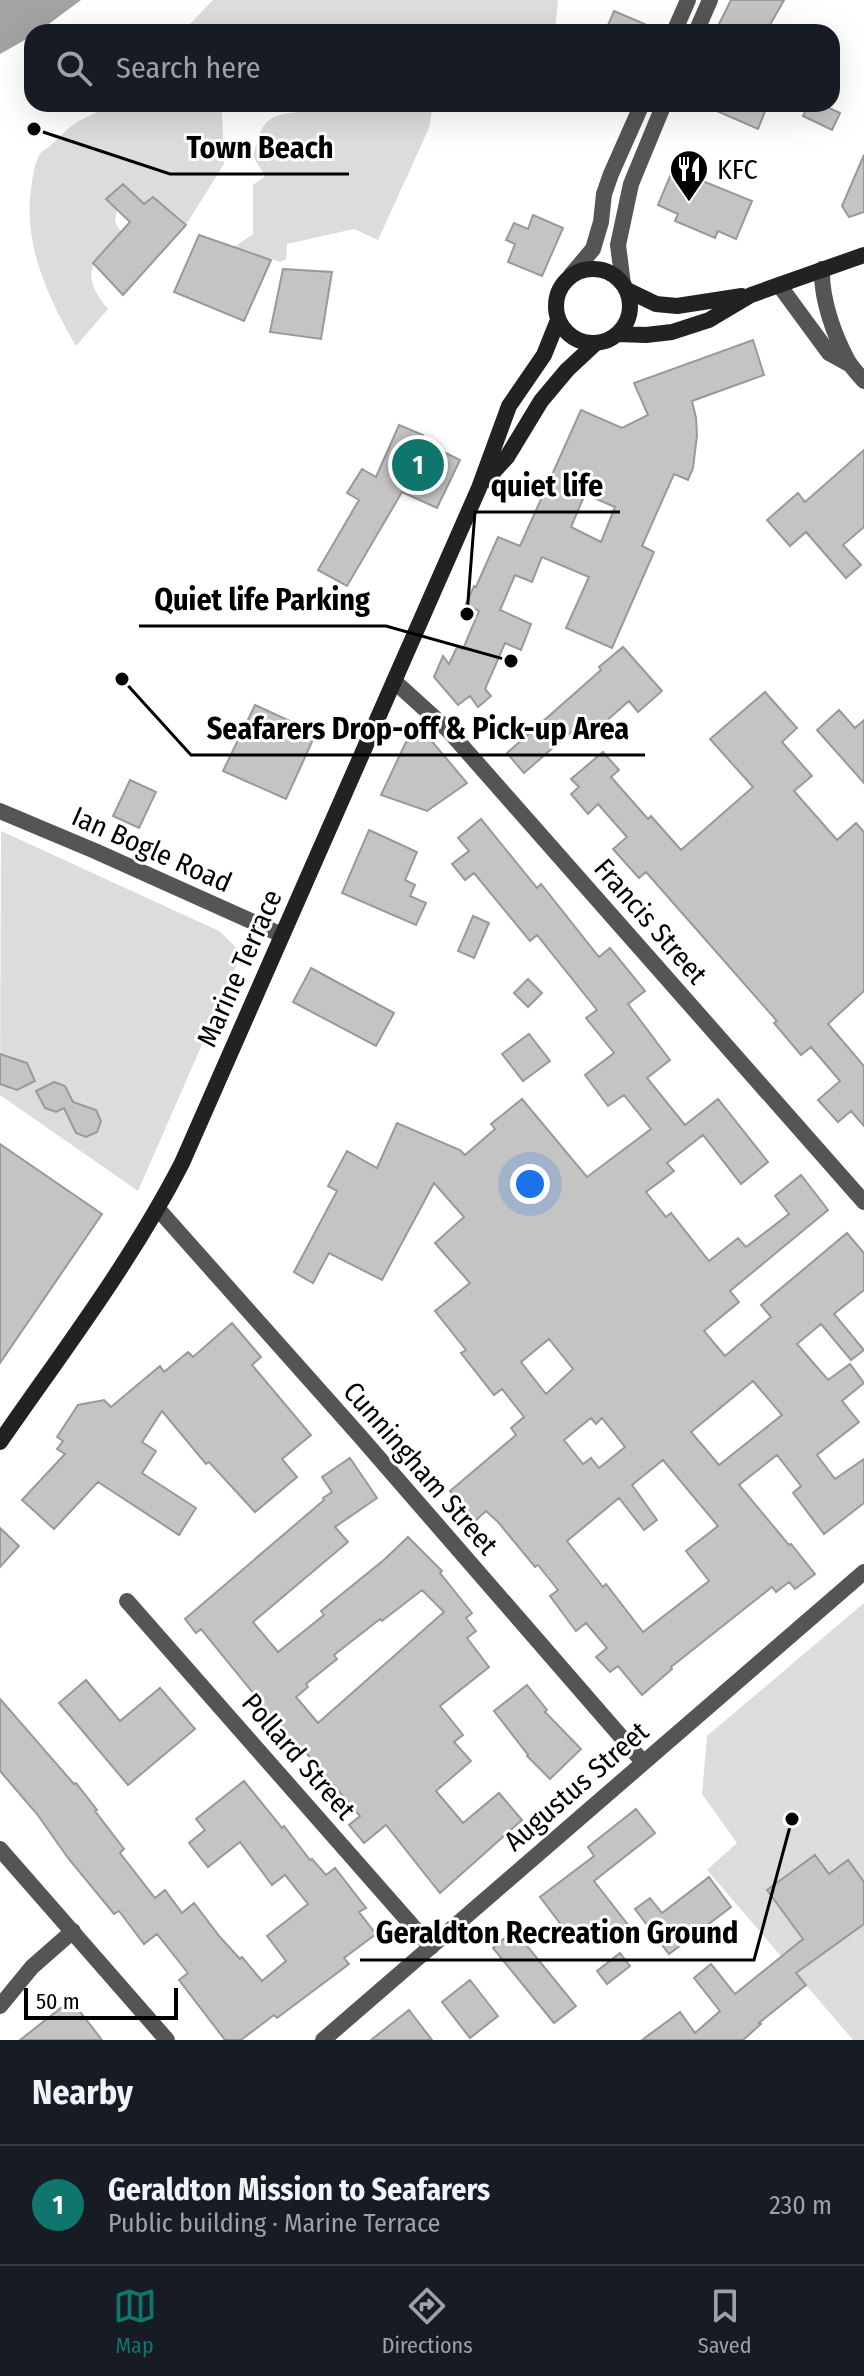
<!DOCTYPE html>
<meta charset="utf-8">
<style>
:root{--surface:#171b24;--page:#242831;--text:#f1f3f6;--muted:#9ea1a6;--line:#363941;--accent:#0f766e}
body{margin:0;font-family:"Fira Sans Condensed",sans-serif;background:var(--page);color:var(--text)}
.scale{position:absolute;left:24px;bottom:20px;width:154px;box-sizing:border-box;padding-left:8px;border:4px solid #000;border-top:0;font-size:22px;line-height:28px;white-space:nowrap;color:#000;-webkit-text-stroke:6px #fff;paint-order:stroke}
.you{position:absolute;left:530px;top:1184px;width:28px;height:28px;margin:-20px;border:6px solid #fff;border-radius:50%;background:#1a73e8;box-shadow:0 0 0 12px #1a73e833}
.badge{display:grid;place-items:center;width:52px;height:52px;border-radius:50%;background:var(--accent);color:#fff;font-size:26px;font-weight:700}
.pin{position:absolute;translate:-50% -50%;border:4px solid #fff;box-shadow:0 2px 8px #0006}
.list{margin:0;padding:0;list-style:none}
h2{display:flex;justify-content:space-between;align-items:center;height:104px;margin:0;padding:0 32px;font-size:34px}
h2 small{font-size:26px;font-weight:400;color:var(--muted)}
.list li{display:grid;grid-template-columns:52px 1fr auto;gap:24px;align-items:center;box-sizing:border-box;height:120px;padding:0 32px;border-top:2px solid var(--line)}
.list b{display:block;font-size:30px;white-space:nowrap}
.list p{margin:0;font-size:26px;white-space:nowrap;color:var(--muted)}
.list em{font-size:26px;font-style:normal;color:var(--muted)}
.icon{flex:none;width:44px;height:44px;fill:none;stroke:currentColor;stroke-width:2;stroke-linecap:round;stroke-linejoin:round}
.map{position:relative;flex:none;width:864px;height:2040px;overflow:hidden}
.search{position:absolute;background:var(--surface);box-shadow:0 8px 32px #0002;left:24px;right:24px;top:24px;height:88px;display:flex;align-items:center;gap:20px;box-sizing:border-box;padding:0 28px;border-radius:24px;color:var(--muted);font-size:30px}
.sheet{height:224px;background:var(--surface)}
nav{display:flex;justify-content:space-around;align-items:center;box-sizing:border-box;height:112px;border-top:2px solid var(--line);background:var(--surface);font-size:22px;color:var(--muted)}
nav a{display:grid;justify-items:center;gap:4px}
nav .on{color:var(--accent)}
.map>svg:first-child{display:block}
.green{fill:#dcdcdc}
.water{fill:#a3a3a3}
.building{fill:#c4c4c4;stroke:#999;stroke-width:2;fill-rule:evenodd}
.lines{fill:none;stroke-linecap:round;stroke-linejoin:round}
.minor{stroke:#555;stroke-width:16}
.tertiary{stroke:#555;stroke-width:16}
.secondary{stroke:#222;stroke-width:16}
.labels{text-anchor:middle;stroke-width:6;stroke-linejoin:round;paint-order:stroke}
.poi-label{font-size:28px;fill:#000;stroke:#fff;text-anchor:start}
.street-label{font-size:28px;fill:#000;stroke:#fff}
.leader{fill:none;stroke:#000;stroke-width:3}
.callout-dot{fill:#000;stroke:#fff;stroke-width:3}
.callout-label{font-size:30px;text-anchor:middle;font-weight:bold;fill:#000;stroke:#fff;stroke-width:6;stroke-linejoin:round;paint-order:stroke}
</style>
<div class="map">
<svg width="864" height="2040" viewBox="0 0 864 2040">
<rect width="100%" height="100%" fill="#fff"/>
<!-- green -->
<path class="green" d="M213,0H558L555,32H179L192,22Z
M109,104H231L222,111L224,164L186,225L153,197L144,204L123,184L106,198L117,209L115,222L121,232C94,261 77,272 108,309L76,346C48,298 21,241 32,183C33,174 35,162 40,154C42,150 47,149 50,146C59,138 66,129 77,122C88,116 100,112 109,104Z
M300,104H433L429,128L378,240L354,229L287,244L286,259L281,262L233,248L253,234V185L265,176L253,156C262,123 263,115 300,112Z
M1,831L219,931L242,953L138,1191L0,1095Z
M864,1603V2040H853L707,1870L737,1843L702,1794L707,1736Z"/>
<!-- water -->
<path class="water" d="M0,0H81L38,32H32V36L0,54Z"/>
<!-- building -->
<path class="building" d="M731,0H784L766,32H715Z
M614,11L663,32H605Z
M701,104H768L758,129Z
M809,104H821L840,113L832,130L803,116Z
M864,155V212L849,217L842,206Z
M673,169L752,201L736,239L718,231L715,238L675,221L678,214L658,205Z
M123,184L144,204L153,197L186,225L123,295L93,263L130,222L106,199Z
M533,215L563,228L542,276L508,262L515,244L506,240L514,223L528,229Z
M199,235L271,260L244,321L174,292Z
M283,269L332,272L321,339L270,332Z
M753,340L764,375L692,401L696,418L697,435L693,468L688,480L674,474L642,546L654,552L612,648L566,628L589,577L542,557L532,582L515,575L500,610L531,624L521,650L505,643L485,689L491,696L478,707L470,696L458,705L434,677L443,656L449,664L457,647L463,649L479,611L466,604L474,586L476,587L498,537L520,546L581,410L622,428L648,415L634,383ZM585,494L615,507L601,542L571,527Z
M399,425L423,435L421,441L460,460L437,508L402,492L347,586L318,570L359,500L347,493L362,469L376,477Z
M864,450V527L843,545L861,565L846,578L806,532L790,546L767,520L798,493L805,502Z
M623,647L662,691L638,712L629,701L589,736L579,725L524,773L507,753L601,670L599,667Z
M765,692L797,728L782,742L812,776L794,791L837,840L856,823L864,832V991L828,1024L864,1066V1126L851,1111L838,1122L818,1100L840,1081L811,1047L801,1055L774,1023L777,1021L646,872L639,878L613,849L627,837L598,804L588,814L571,794L579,787L571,779L603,752L619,770L611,777L648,819L651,816L681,850L753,787L710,739Z
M255,705L316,733L286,799L223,771Z
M839,710L855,728L864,720V783L817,730Z
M429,738L467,783L427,811L381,795L406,742Z
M130,780L156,792L139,828L113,816Z
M481,819L537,888L541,884L599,957L610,948L645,991L628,1004L670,1060L647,1078L685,1125L718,1099L768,1162L741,1184L703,1135L667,1163L674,1171L646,1192L666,1217L671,1213L709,1261L738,1238L746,1247L789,1214L775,1196L801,1175L828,1210L730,1291L739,1302L704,1331L725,1356L771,1317L761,1305L847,1233L864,1253V1290L834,1314L864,1350L851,1360L821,1324L797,1344L828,1380L850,1364L864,1383L842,1401L859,1422L817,1455L835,1479L864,1459V1503L824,1534L793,1493L801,1486L777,1455L739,1485L789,1545L791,1544L815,1574L795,1589L789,1582L776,1592L772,1587L671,1667L672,1669L642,1695L618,1666L610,1672L596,1657L607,1648L586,1623L576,1631L550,1596L558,1590L538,1565L535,1567L498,1522L486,1511L475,1521L450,1491L516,1435L511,1428L524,1417L502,1389L494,1395L461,1353L466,1350L435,1311L470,1283L435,1243L464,1217L434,1183L382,1280L329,1253L313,1283L294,1272L337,1191L328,1186L347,1151L377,1168L397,1123L460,1150L465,1155L495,1129L491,1124L522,1099L587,1177L651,1129L624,1095L608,1106L585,1075L614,1053L586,1018L597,1010L537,935L530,941L474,873L465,880L452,864L469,851L458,838ZM549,1339L573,1369L546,1394L521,1362ZM753,1381L782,1415L719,1465L691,1432ZM591,1418L596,1424L602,1418L625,1447L599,1468L591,1458L583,1464L564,1440ZM663,1460L718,1526L686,1551L709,1581L643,1632L606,1584L603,1587L567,1541L619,1498L644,1530L657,1520L632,1485Z
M369,830L417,852L405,880L415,885L410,896L426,903L416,925L342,893Z
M473,916L489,923L474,958L458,951Z
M311,968L394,1013L376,1046L293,1002Z
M528,979L542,993L528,1007L514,993Z
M529,1034L550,1061L523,1081L502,1054Z
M0,1054L27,1063L35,1081L17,1090L0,1084Z
M54,1082L65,1086L73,1102L96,1110L101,1121L97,1132L86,1137L76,1133L64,1108L56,1112L45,1108L36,1091Z
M0,1144L102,1214L0,1363Z
M232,1323L261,1357L252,1365L311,1435L282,1459L297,1477L255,1512L209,1462L206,1464L162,1411L142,1442L156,1451L142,1473L196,1508L179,1535L98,1482L54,1529L22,1500L65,1454L57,1449L63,1441L57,1437L78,1405L104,1400L111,1407L160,1366L164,1372L188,1352L193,1357Z
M350,1458L377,1498L335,1527L348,1542L253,1622L278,1652L324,1615L321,1611L385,1559L408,1537L442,1571L440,1573L472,1613L466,1618L476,1631L467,1638L489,1667L440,1706L463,1735L454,1742L471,1761L436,1791L463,1823L499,1793L522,1820L440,1893L386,1825L364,1843L349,1825L360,1816L303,1749L299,1752L287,1738L289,1737L201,1629L196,1633L185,1619L324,1500L323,1498L332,1492L322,1477ZM422,1590L444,1612L318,1723L296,1697L308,1687L306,1684L337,1659L334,1655L380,1619L382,1621Z
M0,1528L19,1546L0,1567Z
M86,1680L120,1721L160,1688L195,1729L128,1785L59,1703Z
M527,1685L547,1710L545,1712L581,1749L550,1779L527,1756L528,1755L494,1711Z
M0,1699L74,1784L76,1783L97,1810L95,1811L124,1849L120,1853L155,1898L165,1890L182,1913L194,1903L220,1937L240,1959L242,1957L262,1981L286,1961L267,1936L308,1904L285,1875L272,1885L240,1842L208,1867L189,1843L205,1830L196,1819L244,1781L282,1828L284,1826L310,1860L312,1859L326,1875L335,1868L366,1908L359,1912L376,1934L344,1958L349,1964L277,2018L274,2015L241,2040H225L179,1980L188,1973L157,1934L144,1944L119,1911L114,1914L68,1858L37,1814L0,1771Z
M636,1809L655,1833L594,1881L629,1926L604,1945L590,1925L572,1939L540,1897L594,1856L588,1847Z
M815,1855L829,1874L848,1860L864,1882V1924L796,1973L806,1985L759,2023L761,2024L743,2040H642L680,2012L695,2033L720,2011L694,1978L711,1964L735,1994L803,1939L767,1890Z
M709,1877L731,1907L669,1954L635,1909L650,1898L662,1913Z
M514,1930L576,2006L554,2023L493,1948Z
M620,1953L630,1966L607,1984L597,1971Z
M470,1980L498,2016L470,2038L442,2002Z
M71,2000L102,2040H20Z
M409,2010L432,2040H371Z"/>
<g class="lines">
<!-- minor -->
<path class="minor" d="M394,681L448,730L864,1202
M0,811L95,851L282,935
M158,1209L359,1435L643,1762
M127,1601L431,1947
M0,1849L167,2040
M0,2006L32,1967L73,1931"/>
<!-- tertiary -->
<path class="tertiary" d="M674,32L688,0
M696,32L710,0
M822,269C821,299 834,335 848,361C852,368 859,375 864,381
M571,275L593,249L601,222L604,194L611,174L642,104
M623,284L618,245L631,184L664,104
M779,285L829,353L849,364
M323,2040L864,1572"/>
<!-- secondary -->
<path class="secondary" d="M556 306a37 37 0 1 1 74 0a37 37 0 1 1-74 0Z
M627,290L656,304L677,306L742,296
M617,334L646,335L672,332L709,320L751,295L864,255
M485,481L507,457L541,401L567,370L596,343
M0,1442C63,1351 131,1262 182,1163L479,488L509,406L544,355L558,320"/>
</g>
<!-- icons -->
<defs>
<g id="restaurant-pin" transform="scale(2)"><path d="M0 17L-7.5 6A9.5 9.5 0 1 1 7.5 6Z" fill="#000" stroke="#fff"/><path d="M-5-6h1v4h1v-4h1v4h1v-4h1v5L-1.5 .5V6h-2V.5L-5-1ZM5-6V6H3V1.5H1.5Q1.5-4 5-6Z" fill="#fff"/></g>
</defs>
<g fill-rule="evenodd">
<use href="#restaurant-pin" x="689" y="169"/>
</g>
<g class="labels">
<!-- poi labels -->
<g class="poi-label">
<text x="717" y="179">KFC</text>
</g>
<!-- street labels -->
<g class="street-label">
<text transform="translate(152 849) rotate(24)" y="10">Ian Bogle Road</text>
<text transform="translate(651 921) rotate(49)" y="10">Francis Street</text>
<text transform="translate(239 968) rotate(-66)" y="10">Marine Terrace</text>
<text transform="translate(421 1468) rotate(49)" y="10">Cunningham Street</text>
<text transform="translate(299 1756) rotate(49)" y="10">Pollard Street</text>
<text transform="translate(576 1786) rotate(-41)" y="10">Augustus Street</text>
</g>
</g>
<!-- callouts -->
<path class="leader" d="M34 129L170 174H349M467 614L475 512H620M511 661L386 626H139M122 679L191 755H645M792 1819L754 1960H360"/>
<g class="callout-dot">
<circle cx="34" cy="129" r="8"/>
<circle cx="467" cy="614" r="8"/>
<circle cx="511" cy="661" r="8"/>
<circle cx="122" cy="679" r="8"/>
<circle cx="792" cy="1819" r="8"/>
</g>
<g class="callout-label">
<text x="260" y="158">Town Beach</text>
<text x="547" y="496">quiet life</text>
<text x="262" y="610">Quiet life Parking</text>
<text x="418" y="739">Seafarers Drop-off &amp; Pick-up Area</text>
<text x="557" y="1943">Geraldton Recreation Ground</text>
</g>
</svg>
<div class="scale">50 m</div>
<div class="you"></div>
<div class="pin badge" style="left:418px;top:465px">1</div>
<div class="search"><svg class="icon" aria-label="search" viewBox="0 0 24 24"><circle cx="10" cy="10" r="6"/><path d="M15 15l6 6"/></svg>Search here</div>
</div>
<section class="sheet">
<h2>Nearby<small></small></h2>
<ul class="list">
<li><span class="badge">1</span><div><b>Geraldton Mission to Seafarers</b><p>Public building · Marine Terrace</p></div><em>230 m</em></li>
</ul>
</section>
<nav>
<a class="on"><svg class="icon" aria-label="map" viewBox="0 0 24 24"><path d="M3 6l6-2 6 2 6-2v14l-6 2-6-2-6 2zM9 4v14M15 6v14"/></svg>Map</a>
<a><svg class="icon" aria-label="directions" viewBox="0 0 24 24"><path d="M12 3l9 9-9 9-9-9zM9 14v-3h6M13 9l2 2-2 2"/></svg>Directions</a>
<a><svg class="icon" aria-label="saved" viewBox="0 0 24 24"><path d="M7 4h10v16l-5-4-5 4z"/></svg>Saved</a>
</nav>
